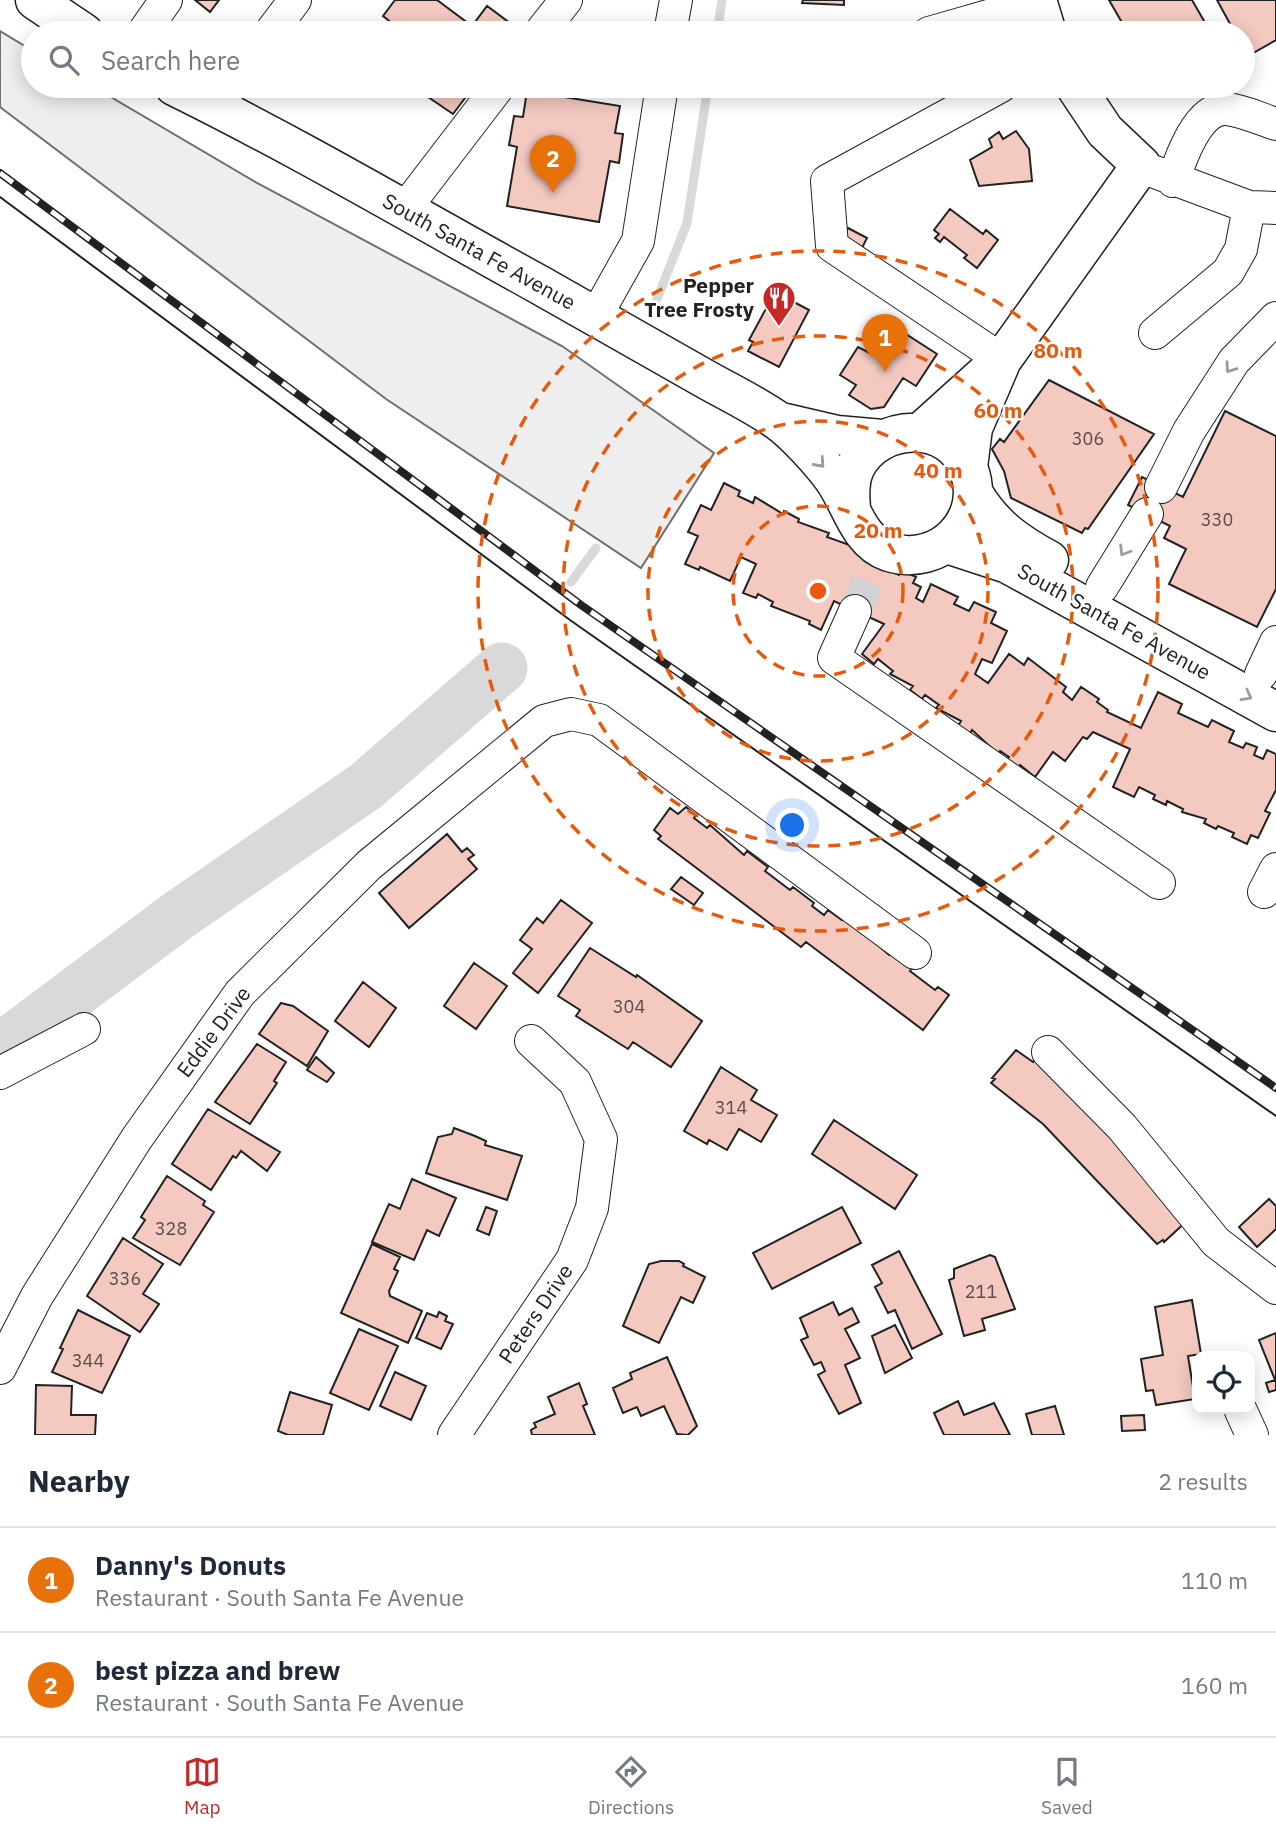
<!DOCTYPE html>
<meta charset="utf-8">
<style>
:root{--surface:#fff;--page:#f2f2f3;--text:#1f2937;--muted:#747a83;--line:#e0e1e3;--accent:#c62828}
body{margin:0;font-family:"IBM Plex Sans",sans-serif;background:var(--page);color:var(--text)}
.controls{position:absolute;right:21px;bottom:21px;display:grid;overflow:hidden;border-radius:14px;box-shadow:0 4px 18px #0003}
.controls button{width:63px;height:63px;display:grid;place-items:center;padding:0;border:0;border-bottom:2px solid var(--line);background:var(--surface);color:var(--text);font:35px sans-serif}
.you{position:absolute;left:793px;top:826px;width:24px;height:24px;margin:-18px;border:5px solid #fff;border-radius:50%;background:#1a73e8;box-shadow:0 0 0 10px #1a73e833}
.badge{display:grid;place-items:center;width:46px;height:46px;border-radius:50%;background:var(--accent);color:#fff;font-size:23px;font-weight:700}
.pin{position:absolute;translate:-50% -58px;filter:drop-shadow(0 2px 4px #0008)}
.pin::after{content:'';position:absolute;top:37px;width:24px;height:21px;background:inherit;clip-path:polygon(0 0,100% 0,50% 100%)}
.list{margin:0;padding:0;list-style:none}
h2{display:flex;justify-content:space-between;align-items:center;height:91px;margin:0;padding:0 28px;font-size:30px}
h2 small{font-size:23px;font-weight:400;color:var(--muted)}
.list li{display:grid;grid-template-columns:46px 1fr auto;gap:21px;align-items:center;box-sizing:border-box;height:105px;padding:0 28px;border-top:2px solid var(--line)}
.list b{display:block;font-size:26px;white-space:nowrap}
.list p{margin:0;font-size:23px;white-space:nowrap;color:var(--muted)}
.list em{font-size:23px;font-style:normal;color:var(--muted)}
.icon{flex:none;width:38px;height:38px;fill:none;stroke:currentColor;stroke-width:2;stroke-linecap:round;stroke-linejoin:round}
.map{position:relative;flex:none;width:1276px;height:1435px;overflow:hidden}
.search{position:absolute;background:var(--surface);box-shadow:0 4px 18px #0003;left:21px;right:21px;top:21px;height:77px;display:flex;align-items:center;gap:18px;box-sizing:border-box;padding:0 24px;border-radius:38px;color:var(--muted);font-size:26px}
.sheet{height:301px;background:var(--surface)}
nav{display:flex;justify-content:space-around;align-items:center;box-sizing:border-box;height:98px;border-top:2px solid var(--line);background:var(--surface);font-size:19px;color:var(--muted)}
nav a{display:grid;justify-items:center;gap:4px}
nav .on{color:var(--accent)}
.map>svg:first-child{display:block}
.green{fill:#eee;stroke:#6f6f6f;stroke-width:2}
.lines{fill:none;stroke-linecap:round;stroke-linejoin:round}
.stream{stroke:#d9d9d9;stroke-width:9}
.river{stroke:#d9d9d9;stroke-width:51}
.building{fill:#f3c9c0;stroke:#222;stroke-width:2}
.minor-tunnel{stroke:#d3d3d3;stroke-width:32;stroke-dasharray:32 16;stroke-linecap:butt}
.minor-casing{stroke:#222;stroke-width:34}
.major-casing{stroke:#222;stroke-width:41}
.minor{stroke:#fff;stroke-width:32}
.major{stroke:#fff;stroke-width:38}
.tram{stroke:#222;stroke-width:2}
.rail-casing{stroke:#222;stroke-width:8}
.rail{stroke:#fff;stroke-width:5;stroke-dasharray:16;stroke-linecap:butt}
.oneway{stroke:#9c9c9c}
.ring{fill:none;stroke:#e8590c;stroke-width:3.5;stroke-dasharray:12 9}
.labels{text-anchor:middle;stroke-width:5;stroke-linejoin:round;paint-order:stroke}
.number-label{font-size:18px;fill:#564c4a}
.street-label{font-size:21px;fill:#222;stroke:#fff}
.poi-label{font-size:21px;font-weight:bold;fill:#222;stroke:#fff;text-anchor:end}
.centre{fill:#e8590c;stroke:#fff;stroke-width:3.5}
.ring-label{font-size:21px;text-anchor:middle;font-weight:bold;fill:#e8590c;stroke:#fff;stroke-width:5;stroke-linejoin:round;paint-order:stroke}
</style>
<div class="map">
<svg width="1276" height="1435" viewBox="0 0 1276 1435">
<rect width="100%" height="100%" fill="#fff"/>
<path class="green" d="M 0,31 L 33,51 L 33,86 L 92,86 L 257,183 L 562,346 L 714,453 L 641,568 L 386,399 L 0,107 Z"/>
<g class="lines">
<path class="stream" d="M 717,33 L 722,0
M 657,299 L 687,223 L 708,86
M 571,582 L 596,548"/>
<path class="river" d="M 0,1049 L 176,917 L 366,786 L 502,668"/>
</g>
<path class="building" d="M 195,0 L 219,0 L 210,12 Z
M 395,0 L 437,0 L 472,26 L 487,6 L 518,29 L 514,33 L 382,33 L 393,24 L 383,16 Z
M 803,0 L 844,0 L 844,5 L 802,3 Z
M 1109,0 L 1192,0 L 1211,33 L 1128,33 Z
M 1217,0 L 1276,0 L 1276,40 L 1248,56 L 1243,47 L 1243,33 L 1235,33 Z
M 412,86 L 474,86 L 453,114 Z
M 527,91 L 620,106 L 615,133 L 623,134 L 619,163 L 610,161 L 599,222 L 507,206 L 517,147 L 509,145 L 514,116 L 523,117 Z
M 1016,131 L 1029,149 L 1032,181 L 979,186 L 970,160 L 992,147 L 989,139 L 999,132 L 1003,139 Z
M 950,209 L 983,234 L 986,230 L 998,240 L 977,268 L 964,258 L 967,255 L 944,237 L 940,242 L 935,238 L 939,234 L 934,230 Z
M 848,228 L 867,238 L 861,250 L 841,241 Z
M 775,292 L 809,310 L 779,367 L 748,351 L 753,342 L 749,340 Z
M 895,327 L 937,354 L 916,386 L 903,378 L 884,407 L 871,409 L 849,395 L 856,385 L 840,375 L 858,347 L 876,356 Z
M 1049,380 L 1154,434 L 1088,529 L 1085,528 L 1082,533 L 1011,498 L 1004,471 L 992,449 L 1000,439 L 1004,442 Z
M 1225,411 L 1276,436 L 1276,589 L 1257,627 L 1169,584 L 1186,549 L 1164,538 L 1170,526 L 1128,505 L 1142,477 L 1183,497 Z
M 724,483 L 740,491 L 738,496 L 753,503 L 755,497 L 783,514 L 784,511 L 799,519 L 798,522 L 829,533 L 827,537 L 858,548 L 856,553 L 885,568 L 899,575 L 902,570 L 916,577 L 913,583 L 921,587 L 916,598 L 923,602 L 931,584 L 958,597 L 954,604 L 969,611 L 974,602 L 996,612 L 991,623 L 1007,631 L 992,663 L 982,659 L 975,674 L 988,683 L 1009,654 L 1024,665 L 1028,658 L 1066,687 L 1063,692 L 1072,700 L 1081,687 L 1099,699 L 1097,702 L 1108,710 L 1107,712 L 1141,728 L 1158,692 L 1182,704 L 1178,713 L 1208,727 L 1212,720 L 1234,731 L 1229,742 L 1243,748 L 1246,743 L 1257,747 L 1254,755 L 1263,759 L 1267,750 L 1276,754 L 1276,790 L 1265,811 L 1270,813 L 1258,838 L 1251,835 L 1247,844 L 1232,837 L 1234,833 L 1218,826 L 1216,829 L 1204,823 L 1206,819 L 1182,812 L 1183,809 L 1167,801 L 1166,805 L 1153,799 L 1155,795 L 1139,787 L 1134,797 L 1113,787 L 1130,749 L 1093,732 L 1087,739 L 1083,737 L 1065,761 L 1053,752 L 1035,777 L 1020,765 L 1017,770 L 1006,761 L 1009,757 L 1000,751 L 998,754 L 972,730 L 970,734 L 958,726 L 961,721 L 936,708 L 939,705 L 925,695 L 922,699 L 910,690 L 913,686 L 890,674 L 893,671 L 878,659 L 874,664 L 862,654 L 884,624 L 834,601 L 821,630 L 809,624 L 810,621 L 771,606 L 773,602 L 758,594 L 756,598 L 743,593 L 756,564 L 741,557 L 730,581 L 700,567 L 699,570 L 685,564 L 698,536 L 688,532 L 701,505 L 711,510 Z
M 686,807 L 696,815 L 694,818 L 707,828 L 710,825 L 744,855 L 747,851 L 768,867 L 765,871 L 790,890 L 793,887 L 814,903 L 812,906 L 824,915 L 828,910 L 842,920 L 845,916 L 889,955 L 892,952 L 913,967 L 910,971 L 935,990 L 938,987 L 949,995 L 923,1030 L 806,942 L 801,947 L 658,839 L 661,836 L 654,830 L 670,808 L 678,814 Z
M 447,834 L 462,852 L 467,848 L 474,855 L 468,859 L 477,869 L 409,928 L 379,893 Z
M 681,877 L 703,893 L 694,905 L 671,889 Z
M 561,900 L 592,923 L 538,993 L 513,973 L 532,949 L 520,940 L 537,918 L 543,923 Z
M 590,948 L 636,977 L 637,975 L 702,1021 L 671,1067 L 633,1042 L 628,1049 L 576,1016 L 580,1010 L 558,996 Z
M 474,963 L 507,986 L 476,1029 L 444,1006 Z
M 363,982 L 396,1008 L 369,1047 L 335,1021 Z
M 281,1003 L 293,1006 L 328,1031 L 307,1066 L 259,1034 Z
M 257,1044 L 286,1062 L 274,1081 L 277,1083 L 250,1124 L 215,1102 Z
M 1016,1050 L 1033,1062 L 1036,1059 L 1190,1218 L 1164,1242 L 1163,1240 L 1157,1244 L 1043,1124 L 991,1083 L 995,1079 L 992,1078 Z
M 316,1057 L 334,1073 L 327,1082 L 307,1070 Z
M 721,1067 L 757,1090 L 751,1100 L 777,1115 L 761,1142 L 739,1129 L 727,1150 L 709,1140 L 707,1144 L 684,1131 Z
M 208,1109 L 280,1152 L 267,1171 L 241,1151 L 236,1158 L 233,1156 L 211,1190 L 172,1164 Z
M 834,1120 L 917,1175 L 895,1209 L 812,1154 Z
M 454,1128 L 475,1136 L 486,1141 L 485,1145 L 522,1156 L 507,1200 L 426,1173 L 438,1137 L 452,1134 Z
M 167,1176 L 205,1201 L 203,1205 L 214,1212 L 180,1265 L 133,1238 L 145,1220 L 141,1217 Z
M 412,1179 L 456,1198 L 439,1236 L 427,1230 L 414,1260 L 372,1242 L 389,1204 L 400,1209 Z
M 1269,1199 L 1276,1206 L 1276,1229 L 1257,1247 L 1239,1227 Z
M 486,1207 L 497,1211 L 489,1235 L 477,1230 Z
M 842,1207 L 861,1243 L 772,1289 L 753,1253 Z
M 123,1238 L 163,1264 L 143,1294 L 159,1304 L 140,1332 L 87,1296 Z
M 372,1244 L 400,1257 L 394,1269 L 398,1271 L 389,1291 L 390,1296 L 422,1311 L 408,1343 L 341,1313 Z
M 899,1251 L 942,1334 L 912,1349 L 895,1310 L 888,1313 L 875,1287 L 882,1283 L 872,1265 Z
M 990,1255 L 995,1257 L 1015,1309 L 982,1319 L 985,1330 L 964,1336 L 949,1280 L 954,1278 L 954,1269 Z
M 661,1261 L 679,1261 L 684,1264 L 683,1266 L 705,1277 L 693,1303 L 681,1297 L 659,1343 L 623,1326 L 649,1264 Z
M 1192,1300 L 1201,1354 L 1188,1356 L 1195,1399 L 1156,1405 L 1153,1390 L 1146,1391 L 1141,1359 L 1163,1355 L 1155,1307 Z
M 833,1302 L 839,1315 L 852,1308 L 859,1322 L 845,1329 L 860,1358 L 845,1365 L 861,1403 L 839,1414 L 818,1375 L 825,1371 L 821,1362 L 814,1365 L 801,1340 L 808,1337 L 800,1318 Z
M 78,1310 L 130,1336 L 102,1393 L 52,1372 L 63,1349 L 60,1348 Z
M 439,1312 L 447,1316 L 445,1321 L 453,1324 L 441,1349 L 416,1338 L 427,1313 L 437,1317 Z
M 895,1325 L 912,1358 L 885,1373 L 872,1336 Z
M 359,1329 L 398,1346 L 369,1410 L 330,1393 Z
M 1276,1333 L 1276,1390 L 1269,1392 L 1266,1383 L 1275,1380 L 1259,1340 Z
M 667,1357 L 697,1426 L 688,1435 L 677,1434 L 664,1406 L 641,1416 L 637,1407 L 623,1413 L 613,1388 L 632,1379 L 630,1373 Z
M 395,1372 L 426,1386 L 411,1420 L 380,1406 Z
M 579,1383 L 587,1404 L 583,1406 L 595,1435 L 532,1435 L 531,1430 L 536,1427 L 534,1423 L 555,1414 L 548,1397 Z
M 36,1385 L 72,1386 L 71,1415 L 96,1415 L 95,1435 L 35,1435 Z
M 290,1392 L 332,1405 L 323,1435 L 288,1435 L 278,1431 Z
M 958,1401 L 964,1415 L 994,1403 L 1010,1435 L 944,1435 L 934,1413 Z
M 1055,1406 L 1064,1435 L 1032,1435 L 1026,1414 Z
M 1144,1415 L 1145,1430 L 1122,1431 L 1121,1416 Z"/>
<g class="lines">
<path class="minor-tunnel" d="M 855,611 L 878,557"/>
<defs>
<path id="minor" d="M 143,33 L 166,0
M 270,33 L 295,0
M 540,33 L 566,0
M 670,33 L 676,0
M 929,33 L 1037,2
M 1001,86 L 827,181 L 832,246 L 1002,360
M 216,106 L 231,86
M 1155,172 L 1249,207 L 1276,208
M 1173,181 C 1180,160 1198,106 1227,109 C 1244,111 1260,119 1276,124
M 404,210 L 499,86
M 596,316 L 638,241 L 662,86
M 1155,333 L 1228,272 L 1241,249 L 1249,207
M 1161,487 L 1189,431 L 1234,361 L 1276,318
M 1102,587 L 1147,514
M 855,611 L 834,658 L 1159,883
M 1261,674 L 1276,642
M 1264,892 L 1276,869
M 1048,1052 L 1122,1127 L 1216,1242 L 1276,1288
M 0,1073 L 84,1029
M 0,1368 L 37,1296 L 137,1138 L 240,993 L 369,865 L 544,721 L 571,714 L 599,720 L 915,953
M 1241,1411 L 1252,1435
M 454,1435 L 572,1260 L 592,1208 L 601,1139 L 575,1082 L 531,1041"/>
<path id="major" d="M 35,0 L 84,33
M 1037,0 L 1047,33
M 174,86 C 298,147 418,218 538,284 C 592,315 646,345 700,376 C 726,391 754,404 778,421 C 795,433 820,461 832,477 C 851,502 857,541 889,552 C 940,568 987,520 969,470 C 951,419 877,422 855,468 C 849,481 850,495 851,509
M 781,422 L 837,435 L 882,439
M 921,432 L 992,368
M 968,467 L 973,428 L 1002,360 L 1141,165 L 1105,131 L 1075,86
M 974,494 C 993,526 1017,543 1049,560
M 947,544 L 1008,564 L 1276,712"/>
</defs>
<use href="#minor" class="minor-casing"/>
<use href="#major" class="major-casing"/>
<use href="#minor" class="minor"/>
<use href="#major" class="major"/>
<path class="tram" d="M 0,197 L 570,620 L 1276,1116"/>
<defs>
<path id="rail" d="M 0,173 L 581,605 L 1276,1088"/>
</defs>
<use href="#rail" class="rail-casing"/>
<use href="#rail" class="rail"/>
</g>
<defs><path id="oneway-chevron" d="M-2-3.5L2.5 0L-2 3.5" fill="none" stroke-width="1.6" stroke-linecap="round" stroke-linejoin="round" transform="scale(1.75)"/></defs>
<g class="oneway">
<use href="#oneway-chevron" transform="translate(1230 368) rotate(125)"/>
<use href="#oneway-chevron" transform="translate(820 463) rotate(48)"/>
<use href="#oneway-chevron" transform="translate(1124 551) rotate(122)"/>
<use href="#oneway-chevron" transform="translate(1247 696) rotate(29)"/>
</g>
<g class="ring">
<circle cx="818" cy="591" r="85"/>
<circle cx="818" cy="591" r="170"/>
<circle cx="818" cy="591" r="255"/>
<circle cx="818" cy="591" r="340"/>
</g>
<defs>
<symbol id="restaurant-pin" viewBox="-11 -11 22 30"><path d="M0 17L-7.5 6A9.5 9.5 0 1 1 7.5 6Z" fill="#c62828" stroke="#fff"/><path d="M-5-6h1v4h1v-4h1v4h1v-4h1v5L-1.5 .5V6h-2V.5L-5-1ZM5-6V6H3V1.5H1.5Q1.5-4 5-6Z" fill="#fff"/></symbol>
</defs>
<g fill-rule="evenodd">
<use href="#restaurant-pin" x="760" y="279" width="38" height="52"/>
</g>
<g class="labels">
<g class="number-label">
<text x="1088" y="445">306</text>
<text x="1217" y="526">330</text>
<text x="629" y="1013">304</text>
<text x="731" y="1114">314</text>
<text x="171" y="1235">328</text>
<text x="125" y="1285">336</text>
<text x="981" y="1298">211</text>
<text x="88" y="1367">344</text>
</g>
<g class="street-label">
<text transform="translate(479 252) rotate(29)" y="7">South Santa Fe Avenue</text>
<text transform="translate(1114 622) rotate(29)" y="7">South Santa Fe Avenue</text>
<text transform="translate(214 1032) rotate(-53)" y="7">Eddie Drive</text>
<text transform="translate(536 1314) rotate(-56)" y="7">Peters Drive</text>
</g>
<g class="poi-label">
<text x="754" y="293">Pepper<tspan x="754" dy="24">Tree Frosty</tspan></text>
</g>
</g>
<circle cx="818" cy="591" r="10" class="centre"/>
<g class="ring-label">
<text x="1058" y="358">80 m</text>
<text x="998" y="418">60 m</text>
<text x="938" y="478">40 m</text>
<text x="878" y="538">20 m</text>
</g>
</svg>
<div class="controls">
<button><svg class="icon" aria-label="locate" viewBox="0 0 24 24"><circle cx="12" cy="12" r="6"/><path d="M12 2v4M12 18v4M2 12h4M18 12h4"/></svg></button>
</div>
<div class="you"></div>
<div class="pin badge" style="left:885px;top:372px;background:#e8710a">1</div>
<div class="pin badge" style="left:553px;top:193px;background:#e8710a">2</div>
<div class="search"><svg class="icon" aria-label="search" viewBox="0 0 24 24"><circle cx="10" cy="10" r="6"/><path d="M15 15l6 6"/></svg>Search here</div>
</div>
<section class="sheet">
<h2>Nearby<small>2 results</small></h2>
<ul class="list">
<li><span class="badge" style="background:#e8710a">1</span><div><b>Danny's Donuts</b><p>Restaurant · South Santa Fe Avenue</p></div><em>110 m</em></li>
<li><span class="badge" style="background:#e8710a">2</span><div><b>best pizza and brew</b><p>Restaurant · South Santa Fe Avenue</p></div><em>160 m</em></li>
</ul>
</section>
<nav>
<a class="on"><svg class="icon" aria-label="map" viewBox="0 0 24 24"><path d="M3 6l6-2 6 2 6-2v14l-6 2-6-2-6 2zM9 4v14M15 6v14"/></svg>Map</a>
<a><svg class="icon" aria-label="directions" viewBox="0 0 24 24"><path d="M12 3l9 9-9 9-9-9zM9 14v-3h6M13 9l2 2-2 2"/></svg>Directions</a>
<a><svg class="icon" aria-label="saved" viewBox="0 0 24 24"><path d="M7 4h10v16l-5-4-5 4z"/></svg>Saved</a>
</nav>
